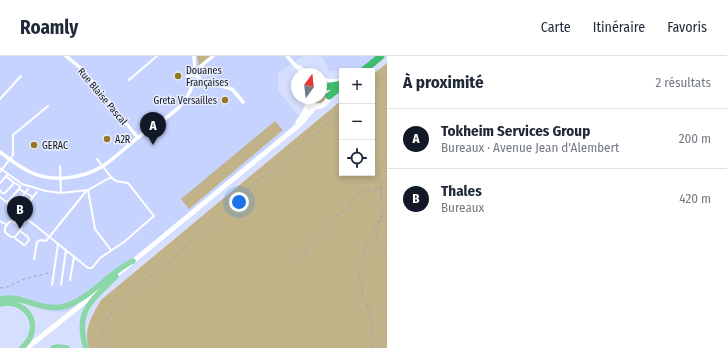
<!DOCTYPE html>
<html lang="fr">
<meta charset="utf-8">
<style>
:root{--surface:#fff;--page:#f2f2f3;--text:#1f2937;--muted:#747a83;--line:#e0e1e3;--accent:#111827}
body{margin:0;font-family:"Fira Sans Condensed",sans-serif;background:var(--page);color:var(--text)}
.controls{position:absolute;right:12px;top:12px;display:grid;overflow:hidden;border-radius:0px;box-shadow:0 2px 6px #0003}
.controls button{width:36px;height:36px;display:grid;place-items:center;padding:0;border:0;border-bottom:1px solid var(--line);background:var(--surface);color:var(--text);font:20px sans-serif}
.compass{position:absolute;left:291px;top:12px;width:36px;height:36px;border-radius:50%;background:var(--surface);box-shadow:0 2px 6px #0003;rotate:15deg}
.you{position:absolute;left:239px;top:146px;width:14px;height:14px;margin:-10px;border:3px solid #fff;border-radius:50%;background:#1a73e8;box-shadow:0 0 0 6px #1a73e833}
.badge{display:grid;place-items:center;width:26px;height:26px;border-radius:50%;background:var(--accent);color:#fff;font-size:13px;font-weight:700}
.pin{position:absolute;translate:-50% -33px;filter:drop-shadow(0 1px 2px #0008)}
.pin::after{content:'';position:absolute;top:21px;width:14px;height:12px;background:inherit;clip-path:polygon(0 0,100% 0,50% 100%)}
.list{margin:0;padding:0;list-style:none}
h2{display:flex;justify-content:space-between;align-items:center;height:52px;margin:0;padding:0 16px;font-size:17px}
h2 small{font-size:13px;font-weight:400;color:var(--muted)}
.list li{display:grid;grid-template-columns:26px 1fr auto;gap:12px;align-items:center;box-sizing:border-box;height:60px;padding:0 16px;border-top:1px solid var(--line)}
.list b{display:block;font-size:15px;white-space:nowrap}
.list p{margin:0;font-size:13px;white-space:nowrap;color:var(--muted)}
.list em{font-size:13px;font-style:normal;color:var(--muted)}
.icon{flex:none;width:22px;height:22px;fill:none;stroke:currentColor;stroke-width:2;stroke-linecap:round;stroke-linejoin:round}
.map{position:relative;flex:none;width:387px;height:292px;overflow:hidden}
header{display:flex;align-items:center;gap:24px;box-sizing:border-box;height:56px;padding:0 20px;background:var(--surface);border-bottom:1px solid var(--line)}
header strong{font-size:19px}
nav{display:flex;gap:22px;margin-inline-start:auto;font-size:14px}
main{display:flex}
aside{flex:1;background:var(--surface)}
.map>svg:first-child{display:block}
.built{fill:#c6d3ff}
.green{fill:#c1b387}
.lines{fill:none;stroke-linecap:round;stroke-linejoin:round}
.path{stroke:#9ba2bb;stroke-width:1;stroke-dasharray:3 3;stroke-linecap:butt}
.lane{stroke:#fff;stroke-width:2}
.street{stroke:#fff;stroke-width:3.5}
.secondary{stroke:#fff;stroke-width:5}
.primary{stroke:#8cd7a8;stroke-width:5.5}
.highway{stroke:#40bd6e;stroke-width:7}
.poi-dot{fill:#937a21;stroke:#e8edfc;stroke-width:1.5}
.labels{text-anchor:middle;stroke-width:3;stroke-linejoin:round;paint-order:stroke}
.poi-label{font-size:10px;fill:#111421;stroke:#e8edfc;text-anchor:start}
.street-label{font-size:10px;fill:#111421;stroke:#e8edfc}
</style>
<header>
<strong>Roamly</strong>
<nav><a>Carte</a><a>Itinéraire</a><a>Favoris</a></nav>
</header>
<main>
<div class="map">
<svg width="387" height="292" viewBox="0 0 387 292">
<rect width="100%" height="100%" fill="#d6dffd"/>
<path class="built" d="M 0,0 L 303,0 L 278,17 L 278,34 L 299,61 L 276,91 L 80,254 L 54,256 L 28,248 L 3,244 L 0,245 Z
M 318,0 L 385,0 L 367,15 L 329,15 L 323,2 Z"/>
<path class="green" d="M 197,0 L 211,0 L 199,10 Z
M 387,7 L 387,292 L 89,292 C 83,273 92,260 101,244 L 342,44 L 342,117 L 372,117 L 372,19 Z
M 321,31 C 335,40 318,56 310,42 L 321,42 Z
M 275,65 L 283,74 L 189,153 L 181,143 Z"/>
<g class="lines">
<path class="path" d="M 372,31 L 387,20
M 380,164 C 373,182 375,186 387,201
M 300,206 L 304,199 L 309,187 L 331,168 L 337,159 L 348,153 L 352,144 L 357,139 L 362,136 L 387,131
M 0,232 L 7,231 L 24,223 L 52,216
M 102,292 L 102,270 L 113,255 L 133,234 L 178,198 L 255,126 L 275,113 L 342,55
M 372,292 L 370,285 L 373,273 L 367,247 L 363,239 L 361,226 L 358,216 L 362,206 L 366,191 L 374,172 L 381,162 L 382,158 L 381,126 L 378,112 L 379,107 L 383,104 L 387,103"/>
<path class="lane" d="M 129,24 L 157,0
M 0,43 L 21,20
M 97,103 L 111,121
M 60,110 L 61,137
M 0,112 L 22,128 L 46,135 L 61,137 L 88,134 L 111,121 L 116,125 L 128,127 L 154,160 L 124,186 L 100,202 L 92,212 L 88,212 L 0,141
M 0,116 L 13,99 L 13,79 L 48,50
M 13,126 L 20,130 L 20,131 L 19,133 L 33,141 L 22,154 L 17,151 L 16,148 L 28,133
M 0,127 L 7,119
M 0,134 L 2,137 L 5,137 L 14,127 L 6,120
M 88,134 L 95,173 L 111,194
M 33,141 L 37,136
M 7,146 L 19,133
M 0,165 L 7,169
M 11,165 L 12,165 L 21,171 L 22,172 L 15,181 C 11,182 8,179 5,176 C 4,172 7,167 11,165 Z
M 16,183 L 24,189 L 25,189 L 29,184 L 28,181 L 20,175
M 34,203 L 37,186 L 40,184 L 46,185 L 87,134
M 70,224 L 74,201
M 52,229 L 58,188
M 61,229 L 66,194"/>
<path class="street" d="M 66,0 L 83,14 L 138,82
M 194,0 L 195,15
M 287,0 L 303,18
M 299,11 L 308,18
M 195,15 L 213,0
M 321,23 L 333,25 L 342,24
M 200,24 L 197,27 L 189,24 L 187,21 L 190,18 L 199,21 L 200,24 L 232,33 L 243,46
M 0,96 C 9,103 18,110 28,115 C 51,127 82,123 103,110 C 118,100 130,87 144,77 C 158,67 183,53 189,37 C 191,34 192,29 193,26"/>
<path class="secondary" d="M 307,42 C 317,64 342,38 321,28
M 298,66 C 303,60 308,53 308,44
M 113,222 L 300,68 L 313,53 L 317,50
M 27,292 L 101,233"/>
<path class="primary" d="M 0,243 C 21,238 40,255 61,251 C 86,247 109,216 133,205
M 0,248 C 19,243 38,259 31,279 C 30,284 26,288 22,292
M 53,292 L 58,291 L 67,292
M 86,292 C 74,254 92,245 116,220"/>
<path class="highway" d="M 363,15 L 381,0
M 326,31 L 342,28
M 329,40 L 335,35 L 342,31"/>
</g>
<g class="poi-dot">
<circle cx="178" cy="20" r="4"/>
<circle cx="225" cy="44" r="4"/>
<circle cx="107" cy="83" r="4"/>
<circle cx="34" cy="89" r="4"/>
</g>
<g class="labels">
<g class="poi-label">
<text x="186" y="18">Douanes<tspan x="186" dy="12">Françaises</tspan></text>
<text x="217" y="48" text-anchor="end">Greta Versailles</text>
<text x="115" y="87">A2R</text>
<text x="42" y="93">GERAC</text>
</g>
<g class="street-label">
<text transform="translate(103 40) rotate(50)" y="4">Rue Blaise Pascal</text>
</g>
</g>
</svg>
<div class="controls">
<button>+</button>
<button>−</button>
<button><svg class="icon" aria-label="locate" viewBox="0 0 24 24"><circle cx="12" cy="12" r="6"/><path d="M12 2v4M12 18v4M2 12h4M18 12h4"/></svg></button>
</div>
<svg class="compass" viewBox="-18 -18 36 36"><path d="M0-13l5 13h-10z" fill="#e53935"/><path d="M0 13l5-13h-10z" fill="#747a83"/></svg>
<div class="you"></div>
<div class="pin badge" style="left:153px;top:89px">A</div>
<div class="pin badge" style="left:20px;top:173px">B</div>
</div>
<aside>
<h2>À proximité<small>2 résultats</small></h2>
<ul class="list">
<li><span class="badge">A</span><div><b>Tokheim Services Group</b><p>Bureaux · Avenue Jean d'Alembert</p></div><em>200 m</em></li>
<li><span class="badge">B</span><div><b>Thales</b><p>Bureaux</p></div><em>420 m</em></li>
</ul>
</aside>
</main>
